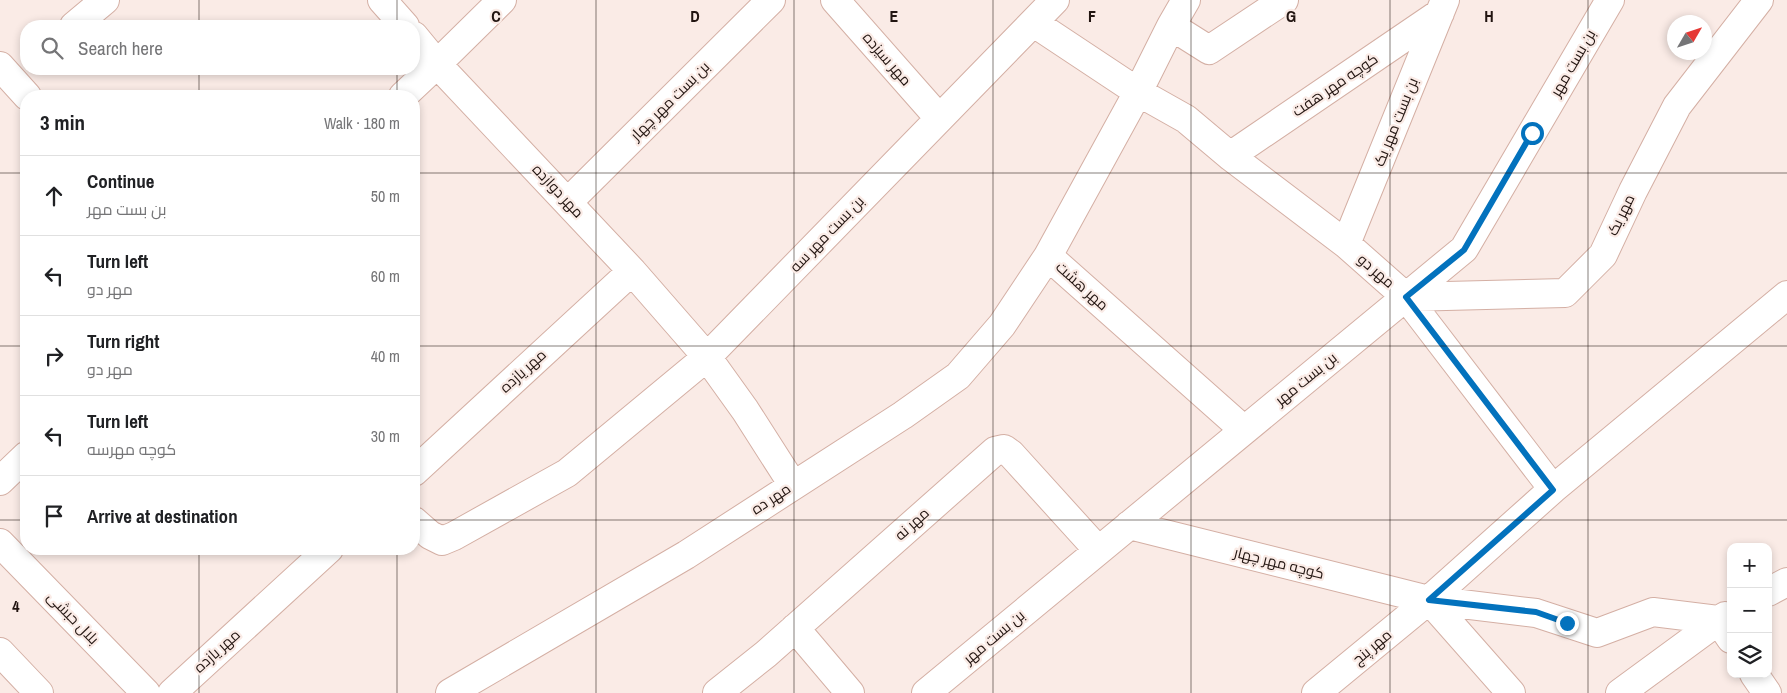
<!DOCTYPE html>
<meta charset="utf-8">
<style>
:root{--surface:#fff;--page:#f6f6f6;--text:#202124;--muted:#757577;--line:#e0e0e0}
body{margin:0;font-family:"Archivo Narrow",Cairo,sans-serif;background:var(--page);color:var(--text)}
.controls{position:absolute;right:15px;bottom:15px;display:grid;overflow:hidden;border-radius:10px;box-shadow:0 2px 8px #0003}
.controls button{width:45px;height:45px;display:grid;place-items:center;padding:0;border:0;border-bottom:1px solid var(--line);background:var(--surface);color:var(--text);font:25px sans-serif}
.compass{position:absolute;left:1667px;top:15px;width:45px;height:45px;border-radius:50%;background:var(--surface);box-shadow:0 2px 8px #0003;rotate:51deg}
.stop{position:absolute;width:15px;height:15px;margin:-11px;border:4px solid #0372bd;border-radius:50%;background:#fff}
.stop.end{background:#0372bd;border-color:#fff;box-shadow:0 1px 5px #0008}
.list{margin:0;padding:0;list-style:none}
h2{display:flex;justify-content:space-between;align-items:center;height:65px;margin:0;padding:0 20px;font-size:21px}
h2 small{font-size:16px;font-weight:400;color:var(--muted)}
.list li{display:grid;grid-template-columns:32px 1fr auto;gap:15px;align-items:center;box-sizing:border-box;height:80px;padding:0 20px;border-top:1px solid var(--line)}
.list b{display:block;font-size:19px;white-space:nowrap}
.list p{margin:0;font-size:16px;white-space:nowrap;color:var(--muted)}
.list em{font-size:16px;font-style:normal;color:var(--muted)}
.icon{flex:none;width:28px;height:28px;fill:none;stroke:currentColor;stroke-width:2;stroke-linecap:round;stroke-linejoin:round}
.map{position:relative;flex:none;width:1787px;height:693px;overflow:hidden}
.search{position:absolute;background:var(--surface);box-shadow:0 2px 8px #0003;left:20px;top:20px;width:400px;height:55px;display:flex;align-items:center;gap:12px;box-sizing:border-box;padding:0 18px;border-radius:20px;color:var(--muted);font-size:19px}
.panel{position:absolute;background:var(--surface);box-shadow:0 2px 8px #0003;left:20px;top:90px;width:400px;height:465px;border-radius:20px}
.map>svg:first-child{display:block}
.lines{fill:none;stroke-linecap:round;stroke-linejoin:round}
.minor-casing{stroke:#d4afa4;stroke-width:30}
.major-casing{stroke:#d4afa4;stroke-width:30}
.minor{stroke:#fff;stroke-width:28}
.major{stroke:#fff;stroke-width:28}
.route{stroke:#0372bd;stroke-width:6}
.grid{fill:none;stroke:#221511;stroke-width:1;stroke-opacity:0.55}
.labels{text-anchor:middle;stroke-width:4.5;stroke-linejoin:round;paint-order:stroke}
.street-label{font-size:15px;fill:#221511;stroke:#faebe6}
.grid-label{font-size:16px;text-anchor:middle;font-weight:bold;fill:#221511;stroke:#faebe6;stroke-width:4.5;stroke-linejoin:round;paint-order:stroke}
</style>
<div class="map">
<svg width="1787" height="693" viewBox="0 0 1787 693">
<rect width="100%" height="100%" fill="#faebe6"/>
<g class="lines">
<defs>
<path id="minor" d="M 382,0 L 405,26
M 835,0 L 939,118
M 1186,0 L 1171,26 L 1209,50 L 1284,0
M 1034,23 L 1138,92 L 1186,119 L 1230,156 L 1346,244 L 1406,297 L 1553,489 L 1429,600 L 1316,693
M 74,26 L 105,0
M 1171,26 L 1138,92 L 1048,256 L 1244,430
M 414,36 L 437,64 L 502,0
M 0,66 L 27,96
M 403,96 L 437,64 L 632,271 L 707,357 L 567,473 L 454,536 L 442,541 L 430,535 L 414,521
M 1230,156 L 1440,13
M 568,202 L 771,0
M 1346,244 L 1445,0
M 1406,297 L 1565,293 L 1603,255 L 1633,191 L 1677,106 L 1759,0
M 414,472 L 632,271
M 0,481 L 26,456
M 793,485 L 745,410 L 707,357 L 1055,0
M 1553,489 L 1787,295
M 1129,525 L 1429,600 L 1536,613 L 1597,633 L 1653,612 L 1718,620 L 1731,639
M 1768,592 L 1787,582
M 1429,600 L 1511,693
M 795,628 L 850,693
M 1754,674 L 1767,693
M 172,693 L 329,549
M 450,693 L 686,555 L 903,415 L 958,376 L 1002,325 L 1048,256
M 717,693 L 766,654 L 995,451 L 1004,449 L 1011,454 L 1098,550
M 926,693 L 1464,249 L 1610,0
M 1620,693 L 1725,616"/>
<path id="major" d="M 0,543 L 146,693
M 0,652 L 39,693"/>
</defs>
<use href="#minor" class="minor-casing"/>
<use href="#major" class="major-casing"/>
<use href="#minor" class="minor"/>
<use href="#major" class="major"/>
</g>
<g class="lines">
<path class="route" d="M 1532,133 L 1464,250 L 1406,297 L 1553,490 L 1429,600 L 1536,612 L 1567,623"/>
</g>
<path class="grid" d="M 199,0 L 199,26M 397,0 L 397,26M 596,0 L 596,693M 794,0 L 794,693M 993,0 L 993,693M 1191,0 L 1191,693M 1390,0 L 1390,693M 1588,0 L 1588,693M 199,69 L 199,96M 397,69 L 397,96M 0,173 L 26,173M 414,173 L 1787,173M 0,346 L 26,346M 414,346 L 1787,346M 0,520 L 26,520M 414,520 L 1787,520M 199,549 L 199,693M 397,549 L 397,693"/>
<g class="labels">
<g class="street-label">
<text transform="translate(887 59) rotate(49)" y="5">مهر سیزده</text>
<text transform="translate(1573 63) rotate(-60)" y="5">بن بست مهر</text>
<text transform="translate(1335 85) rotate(-34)" y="5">کوچه مهر هفت</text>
<text transform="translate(670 101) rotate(-45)" y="5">بن بست مهر چهار</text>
<text transform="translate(1396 122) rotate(-68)" y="5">بن بست مهر یک</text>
<text transform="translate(558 191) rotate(47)" y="5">مهر دوازده</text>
<text transform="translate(1621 215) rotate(-64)" y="5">مهر یک</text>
<text transform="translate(827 234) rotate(-46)" y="5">بن بست مهر سه</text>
<text transform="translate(1376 271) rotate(41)" y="5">مهر دو</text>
<text transform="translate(1082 286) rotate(42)" y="5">مهر هشت</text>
<text transform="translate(523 371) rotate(-42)" y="5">مهر یازده</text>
<text transform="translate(1306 379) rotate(-39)" y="5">بن بست مهر</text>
<text transform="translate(771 499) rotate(-33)" y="5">مهر ده</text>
<text transform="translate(912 524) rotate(-42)" y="5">مهر نه</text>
<text transform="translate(1279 563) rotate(14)" y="5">کوچه مهر چهار</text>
<text transform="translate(73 618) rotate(46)" y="5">بلال حبشی</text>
<text transform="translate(994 637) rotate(-40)" y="5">بن بست مهر</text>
<text transform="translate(1372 647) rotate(-40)" y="5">مهر پنج</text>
<text transform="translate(217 651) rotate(-42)" y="5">مهر یازده</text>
</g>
</g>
<g class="grid-label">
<text x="496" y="22">C</text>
<text x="695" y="22">D</text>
<text x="894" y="22">E</text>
<text x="1092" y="22">F</text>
<text x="1291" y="22">G</text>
<text x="1489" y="22">H</text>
<text x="16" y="612">4</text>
</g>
</svg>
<div class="controls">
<button>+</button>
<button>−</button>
<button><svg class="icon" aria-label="layers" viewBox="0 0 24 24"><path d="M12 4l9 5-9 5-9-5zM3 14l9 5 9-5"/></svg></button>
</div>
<svg class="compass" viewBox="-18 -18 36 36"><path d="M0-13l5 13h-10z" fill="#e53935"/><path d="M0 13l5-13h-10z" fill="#757577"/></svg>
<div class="stop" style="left:1532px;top:133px"></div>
<div class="stop end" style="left:1567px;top:623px"></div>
<div class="search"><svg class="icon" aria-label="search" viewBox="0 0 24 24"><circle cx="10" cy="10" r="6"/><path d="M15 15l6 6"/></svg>Search here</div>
<section class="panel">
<h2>3 min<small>Walk · 180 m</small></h2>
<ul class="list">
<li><svg class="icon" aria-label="ahead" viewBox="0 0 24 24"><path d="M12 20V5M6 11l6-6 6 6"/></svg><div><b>Continue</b><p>بن بست مهر</p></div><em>50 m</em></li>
<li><svg class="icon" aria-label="left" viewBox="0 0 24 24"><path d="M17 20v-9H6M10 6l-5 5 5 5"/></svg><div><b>Turn left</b><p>مهر دو</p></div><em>60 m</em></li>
<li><svg class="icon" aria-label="right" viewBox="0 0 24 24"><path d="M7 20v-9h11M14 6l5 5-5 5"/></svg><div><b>Turn right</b><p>مهر دو</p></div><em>40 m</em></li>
<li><svg class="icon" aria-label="left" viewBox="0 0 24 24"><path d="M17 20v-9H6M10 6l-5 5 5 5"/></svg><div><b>Turn left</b><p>کوچه مهرسه</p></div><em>30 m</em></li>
<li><svg class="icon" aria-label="arrive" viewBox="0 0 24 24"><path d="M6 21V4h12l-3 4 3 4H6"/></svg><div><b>Arrive at destination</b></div></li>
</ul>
</section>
</div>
